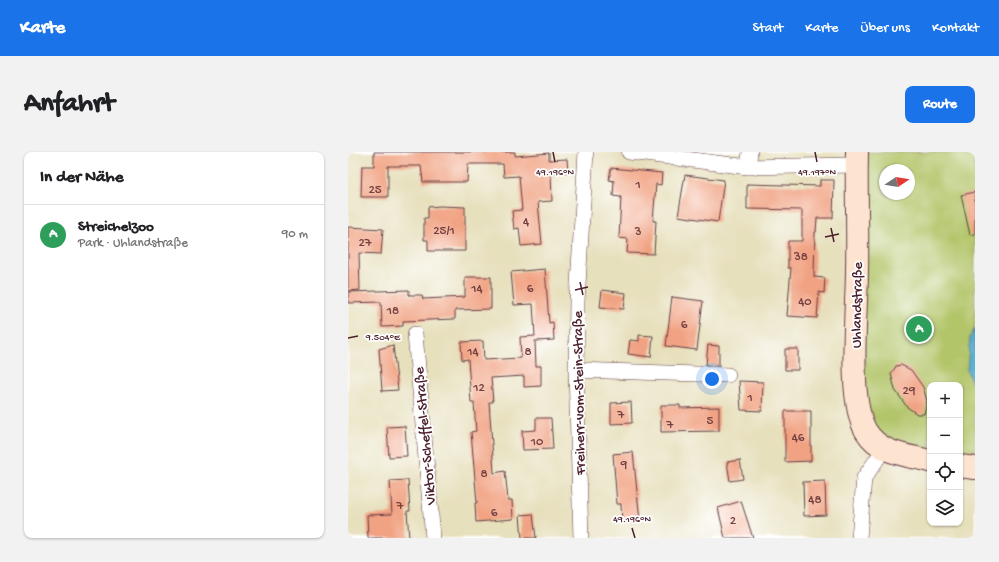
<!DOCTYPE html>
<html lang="de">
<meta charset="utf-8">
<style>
:root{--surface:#fff;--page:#f2f2f2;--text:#202124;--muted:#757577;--line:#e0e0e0;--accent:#1a73e8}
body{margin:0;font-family:"Gochi Hand",sans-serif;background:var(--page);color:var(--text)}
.controls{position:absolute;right:12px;bottom:12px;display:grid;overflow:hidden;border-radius:8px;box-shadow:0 1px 3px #0004}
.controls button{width:36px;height:36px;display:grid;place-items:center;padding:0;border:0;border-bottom:1px solid var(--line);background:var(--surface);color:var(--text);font:20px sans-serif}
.compass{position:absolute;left:531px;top:12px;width:36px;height:36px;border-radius:50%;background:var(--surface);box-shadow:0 1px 3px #0004;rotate:78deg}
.you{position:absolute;left:364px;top:227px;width:14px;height:14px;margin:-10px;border:3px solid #fff;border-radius:50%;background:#1a73e8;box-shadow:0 0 0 6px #1a73e833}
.badge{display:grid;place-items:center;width:26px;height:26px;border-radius:50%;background:var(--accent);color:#fff;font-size:13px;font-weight:700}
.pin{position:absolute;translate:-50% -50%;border:2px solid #fff;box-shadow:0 1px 4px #0006}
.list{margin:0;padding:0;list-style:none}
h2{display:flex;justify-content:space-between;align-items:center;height:52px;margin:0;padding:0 16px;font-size:17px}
h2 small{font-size:13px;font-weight:400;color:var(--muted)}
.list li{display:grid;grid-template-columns:26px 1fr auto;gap:12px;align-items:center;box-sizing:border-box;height:60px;padding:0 16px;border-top:1px solid var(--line)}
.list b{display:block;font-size:15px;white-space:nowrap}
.list p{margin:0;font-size:13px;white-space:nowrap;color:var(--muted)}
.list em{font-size:13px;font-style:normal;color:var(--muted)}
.icon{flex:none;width:22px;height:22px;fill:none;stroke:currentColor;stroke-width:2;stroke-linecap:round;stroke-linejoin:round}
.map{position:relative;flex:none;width:627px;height:386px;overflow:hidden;border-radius:8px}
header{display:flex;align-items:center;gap:24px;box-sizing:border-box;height:56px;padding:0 20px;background:var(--accent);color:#fff}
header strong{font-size:19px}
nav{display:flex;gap:22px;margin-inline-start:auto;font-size:14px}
.intro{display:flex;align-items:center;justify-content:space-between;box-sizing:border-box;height:96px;padding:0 24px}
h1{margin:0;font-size:28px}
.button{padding:10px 18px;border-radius:8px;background:var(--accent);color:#fff;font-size:14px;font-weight:700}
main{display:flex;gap:24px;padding:0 24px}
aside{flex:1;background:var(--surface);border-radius:8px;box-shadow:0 1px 3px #0004}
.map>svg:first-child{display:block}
.green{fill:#b2c569;stroke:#7e724a;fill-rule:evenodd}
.water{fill:#55b0d3;stroke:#50687f}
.building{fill:#f1a282}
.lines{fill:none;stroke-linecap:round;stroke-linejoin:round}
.minor-casing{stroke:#623c41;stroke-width:16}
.secondary-casing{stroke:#623c41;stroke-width:24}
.minor{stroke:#fff;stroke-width:15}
.secondary{stroke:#fde4d1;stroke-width:22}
.ticks{fill:none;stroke:#4a1f2b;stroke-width:1.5}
.labels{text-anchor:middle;stroke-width:3.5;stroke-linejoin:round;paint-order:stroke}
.number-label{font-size:13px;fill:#744041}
.street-label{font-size:15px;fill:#4a1f2b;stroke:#fff}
.ticks-label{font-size:10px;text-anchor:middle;fill:#4a1f2b;stroke:#fff;stroke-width:3.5;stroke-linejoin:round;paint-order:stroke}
</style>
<header>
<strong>Karte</strong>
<nav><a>Start</a><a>Karte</a><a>Über uns</a><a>Kontakt</a></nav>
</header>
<div class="intro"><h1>Anfahrt</h1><a class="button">Route</a></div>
<main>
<aside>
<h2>In der Nähe<small></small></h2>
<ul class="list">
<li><span class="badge" style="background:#2e9e5b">A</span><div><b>Streichelzoo</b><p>Park · Uhlandstraße</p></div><em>90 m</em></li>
</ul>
</aside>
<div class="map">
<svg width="627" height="386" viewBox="0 0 627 386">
<rect width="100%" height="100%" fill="#fff"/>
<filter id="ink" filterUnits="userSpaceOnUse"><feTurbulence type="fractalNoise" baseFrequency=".025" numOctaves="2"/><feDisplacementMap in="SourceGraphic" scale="8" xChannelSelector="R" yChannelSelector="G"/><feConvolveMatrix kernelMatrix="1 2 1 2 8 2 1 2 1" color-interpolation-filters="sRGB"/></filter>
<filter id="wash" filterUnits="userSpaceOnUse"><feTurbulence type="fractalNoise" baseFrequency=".012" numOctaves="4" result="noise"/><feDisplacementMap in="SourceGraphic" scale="16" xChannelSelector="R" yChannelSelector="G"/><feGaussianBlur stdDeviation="0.9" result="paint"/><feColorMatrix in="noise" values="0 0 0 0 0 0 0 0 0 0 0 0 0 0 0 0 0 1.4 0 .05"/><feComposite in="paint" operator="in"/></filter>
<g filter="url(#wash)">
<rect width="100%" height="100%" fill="#e7e0bd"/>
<path class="green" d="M 509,0 L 627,0 L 627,316 L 612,314 L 612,233 L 582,233 L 582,309 L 518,278 ZM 537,18 L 561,18 L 561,42 L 537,42 Z"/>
<path class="water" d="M 627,176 L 627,239 L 619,218 L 622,185 Z"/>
<g id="blocks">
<path class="building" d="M 26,0 L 167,0 L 167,4 L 201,1 L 201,8 L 219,7 L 220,20 L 203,21 L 204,49 L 190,50 L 194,92 L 173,94 L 171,76 L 166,77 L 164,59 L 174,58 L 171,24 L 156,25 L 155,12 L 120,12 L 119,30 L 75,30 L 73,14 L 40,14 L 40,45 L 13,45 L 14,14 L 26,14 Z
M 263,16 L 314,21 L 313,33 L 308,32 L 305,69 L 308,69 L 306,102 L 279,101 L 280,87 L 271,86 L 273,45 L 265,44 L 266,29 L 261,28 Z
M 337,23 L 376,28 L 370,70 L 330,64 Z
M 472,28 L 486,28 L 485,66 L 469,66 L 468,80 L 467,80 L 466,125 L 477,126 L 476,141 L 471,140 L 469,166 L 439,164 L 443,116 L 440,116 L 440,89 L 454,89 L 454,58 L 399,57 L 399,32 L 472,34 Z
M 627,40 L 627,82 L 622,83 L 613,43 Z
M 92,54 L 117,55 L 117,99 L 80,99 L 80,88 L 76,88 L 76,66 L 80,66 L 80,55 Z
M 0,75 L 35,77 L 33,102 L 11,101 L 12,138 L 0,139 Z
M 197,117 L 201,171 L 205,170 L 206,188 L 187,189 L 188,214 L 193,214 L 193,234 L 176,235 L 176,224 L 143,226 L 145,250 L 141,250 L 146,321 L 157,319 L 160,348 L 164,348 L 165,367 L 128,370 L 127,351 L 129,351 L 123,280 L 128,279 L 126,251 L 123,251 L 120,207 L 114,208 L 113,190 L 135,189 L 136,208 L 173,206 L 172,185 L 187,184 L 185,152 L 166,153 L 163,120 Z
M 117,125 L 143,125 L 143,157 L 107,158 L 107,167 L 55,169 L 55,174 L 34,175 L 33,150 L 0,151 L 0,140 L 61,138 L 61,143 L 74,143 L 75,147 L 117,145 Z
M 254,138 L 278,141 L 276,157 L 252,155 Z
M 324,145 L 355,149 L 349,198 L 318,194 Z
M 291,183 L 305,184 L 303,205 L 280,202 L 282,188 L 291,189 Z
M 45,193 L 50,238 L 34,239 L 31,197 Z
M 360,193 L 371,194 L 371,214 L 358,213 Z
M 437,197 L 450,197 L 450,218 L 437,218 Z
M 553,213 L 563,218 L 575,235 L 579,249 L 576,262 L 569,262 L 559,255 L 547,238 L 543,222 L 548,214 Z
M 391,229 L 415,230 L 414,259 L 393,258 Z
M 283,250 L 284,271 L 263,272 L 263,251 Z
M 313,253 L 332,253 L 332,256 L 371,255 L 371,279 L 313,280 Z
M 437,259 L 463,259 L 463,309 L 437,310 Z
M 188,266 L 203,266 L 205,297 L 175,298 L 174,279 L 188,278 Z
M 57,274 L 59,304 L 41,305 L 39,275 Z
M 285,300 L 292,369 L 274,370 L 273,352 L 269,352 L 265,302 Z
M 392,308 L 395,327 L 382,329 L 379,310 Z
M 60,328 L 62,359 L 59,359 L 61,386 L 20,386 L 19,363 L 44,362 L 42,329 Z
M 477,329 L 478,363 L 456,364 L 455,330 Z
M 393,349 L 405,386 L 377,386 L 370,356 Z
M 185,362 L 188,386 L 174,386 L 172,363 Z"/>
</g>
</g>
<g filter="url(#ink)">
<use href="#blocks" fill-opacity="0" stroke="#623c41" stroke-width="1"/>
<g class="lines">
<defs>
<path id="minor" d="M 281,0 L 400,15 L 508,13
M 400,15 L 402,0
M 67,182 L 85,386
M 228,218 L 380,223
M 233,386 L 228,218 L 229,149 L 238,0
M 511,386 L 516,326 L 536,297"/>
<path id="secondary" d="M 509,0 C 508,40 510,79 509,119 C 509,157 499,248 518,279 C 532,302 558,303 582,309
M 612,314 L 627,316"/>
</defs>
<use href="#minor" class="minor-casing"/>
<use href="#secondary" class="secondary-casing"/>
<use href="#minor" class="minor"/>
<use href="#secondary" class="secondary"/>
</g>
</g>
<path class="ticks" d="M 205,0 L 207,10M 467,0 L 469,10M 483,76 L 486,90M 477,85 L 491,82M 232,130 L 235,143M 227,138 L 240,135M 0,186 L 10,184M 284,376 L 287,386"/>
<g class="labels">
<g class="number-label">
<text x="290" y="36">1</text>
<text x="27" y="41">25</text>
<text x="178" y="73">4</text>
<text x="96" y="82">25/1</text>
<text x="290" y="83">3</text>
<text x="17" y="94">27</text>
<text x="453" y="108">38</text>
<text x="129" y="140">14</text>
<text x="182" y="140">6</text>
<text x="457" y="153">40</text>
<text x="45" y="162">18</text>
<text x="336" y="176">6</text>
<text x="125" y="203">14</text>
<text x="180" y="203">8</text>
<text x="131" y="239">12</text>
<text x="561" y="242">29</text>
<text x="402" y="249">1</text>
<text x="273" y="266">7</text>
<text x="362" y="272">5</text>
<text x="322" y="276">7</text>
<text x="450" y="289">46</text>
<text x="189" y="293">10</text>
<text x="276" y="316">9</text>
<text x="136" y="325">8</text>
<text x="467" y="351">48</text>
<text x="52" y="357">7</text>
<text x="146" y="364">6</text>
<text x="385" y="372">2</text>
</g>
<g class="street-label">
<text transform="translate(508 153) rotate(-89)" y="5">Uhlandstraße</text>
<text transform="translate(230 241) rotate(-91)" y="5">Freiherr-vom-Stein-Straße</text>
<text transform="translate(76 284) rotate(-95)" y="5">Viktor-Scheffel-Straße</text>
</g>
</g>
<g class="ticks-label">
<text x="207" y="23">49.196°N</text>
<text x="469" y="23">49.197°N</text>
<text x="35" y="188">9.504°E</text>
<text x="284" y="370">49.196°N</text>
</g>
</svg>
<div class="controls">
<button>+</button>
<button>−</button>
<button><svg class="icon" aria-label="locate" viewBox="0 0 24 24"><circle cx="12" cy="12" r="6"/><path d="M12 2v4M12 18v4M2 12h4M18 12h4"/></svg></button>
<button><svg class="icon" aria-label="layers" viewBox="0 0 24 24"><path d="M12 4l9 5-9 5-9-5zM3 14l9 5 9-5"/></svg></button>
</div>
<svg class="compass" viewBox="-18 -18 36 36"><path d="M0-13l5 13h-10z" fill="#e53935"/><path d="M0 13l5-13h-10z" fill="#757577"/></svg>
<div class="you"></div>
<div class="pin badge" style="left:571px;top:177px;background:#2e9e5b">A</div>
</div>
</main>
